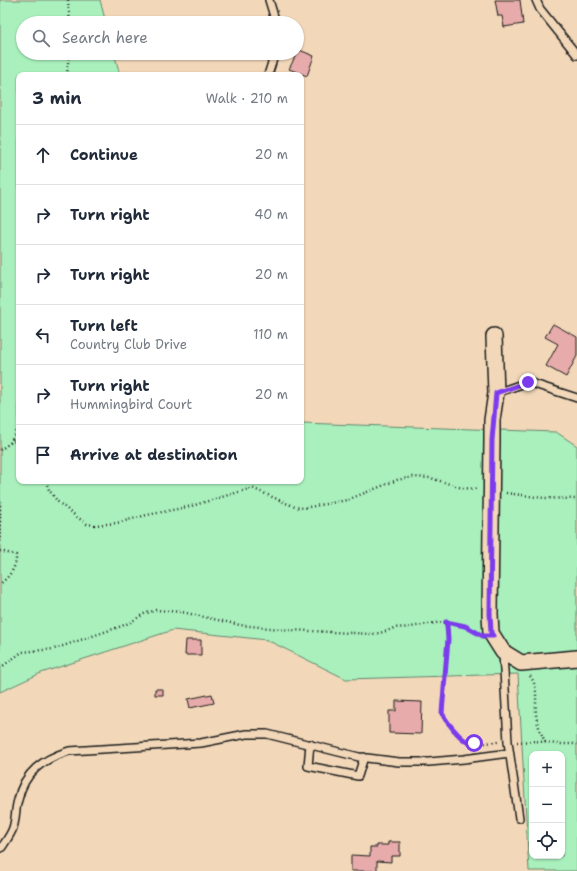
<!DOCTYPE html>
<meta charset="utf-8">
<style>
:root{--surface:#fff;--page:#f2f2f3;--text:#1f2937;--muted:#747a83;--line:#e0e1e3}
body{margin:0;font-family:"Shantell Sans",sans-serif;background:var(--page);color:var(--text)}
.controls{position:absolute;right:12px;bottom:12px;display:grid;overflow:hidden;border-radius:8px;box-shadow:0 1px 3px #0004}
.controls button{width:36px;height:36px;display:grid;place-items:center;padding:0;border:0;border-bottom:1px solid var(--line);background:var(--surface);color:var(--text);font:20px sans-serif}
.stop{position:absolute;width:12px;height:12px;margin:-9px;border:3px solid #7c3aed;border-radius:50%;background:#fff}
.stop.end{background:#7c3aed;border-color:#fff;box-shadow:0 1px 4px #0008}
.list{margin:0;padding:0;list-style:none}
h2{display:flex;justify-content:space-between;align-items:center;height:52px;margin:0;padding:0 16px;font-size:17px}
h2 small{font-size:13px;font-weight:400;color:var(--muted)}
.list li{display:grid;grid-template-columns:26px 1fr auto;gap:12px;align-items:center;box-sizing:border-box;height:60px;padding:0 16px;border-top:1px solid var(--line)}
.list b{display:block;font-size:15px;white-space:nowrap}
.list p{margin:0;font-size:13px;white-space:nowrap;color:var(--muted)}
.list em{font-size:13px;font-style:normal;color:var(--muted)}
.icon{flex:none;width:22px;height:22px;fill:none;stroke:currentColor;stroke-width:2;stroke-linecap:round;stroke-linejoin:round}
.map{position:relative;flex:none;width:577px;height:871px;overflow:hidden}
.search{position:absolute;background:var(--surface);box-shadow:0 1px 3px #0004;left:16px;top:16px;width:288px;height:44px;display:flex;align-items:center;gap:10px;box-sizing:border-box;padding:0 14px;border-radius:22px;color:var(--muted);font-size:15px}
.panel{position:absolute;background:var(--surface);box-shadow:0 1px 3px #0004;left:16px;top:72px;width:288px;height:412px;border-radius:8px}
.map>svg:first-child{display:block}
.green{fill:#a9f0bd;stroke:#62866c;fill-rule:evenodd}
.building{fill:#e6abaa;stroke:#1c1c1c}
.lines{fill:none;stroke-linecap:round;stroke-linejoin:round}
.lane-casing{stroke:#1c1c1c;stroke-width:10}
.street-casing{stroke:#1c1c1c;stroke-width:18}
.path{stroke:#1c1c1c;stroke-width:2.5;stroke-dasharray:1 3;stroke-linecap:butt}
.lane{stroke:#f2d8b9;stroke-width:7}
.street{stroke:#f2d8b9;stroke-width:15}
.route{stroke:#7c3aed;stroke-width:5}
</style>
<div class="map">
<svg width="577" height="871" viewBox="0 0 577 871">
<rect width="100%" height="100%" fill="#f2d8b9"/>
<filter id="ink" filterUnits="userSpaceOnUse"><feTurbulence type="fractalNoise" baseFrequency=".025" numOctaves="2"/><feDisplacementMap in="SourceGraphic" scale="8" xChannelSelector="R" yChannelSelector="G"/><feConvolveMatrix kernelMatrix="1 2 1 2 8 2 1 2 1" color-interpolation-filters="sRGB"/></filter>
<g filter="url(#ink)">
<path class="green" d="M 0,0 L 100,0 L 106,23 L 23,23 L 23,53 L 114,53 L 120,75 L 19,75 L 19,481 L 301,481 L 301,423 L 556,432 L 577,446 L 577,871 L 529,871 L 518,674 L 346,679 L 267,640 L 173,630 L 41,673 L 0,692 ZM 532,754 L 562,754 L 562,856 L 532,856 Z"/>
<path class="building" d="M 495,0 L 520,0 L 523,24 L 504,27 L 502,16 L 498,16 Z
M 297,49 L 314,56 L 307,76 L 289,69 L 297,53 Z
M 553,324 L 577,337 L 577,356 L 566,377 L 546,366 L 558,344 L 545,337 Z
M 186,640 L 201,640 L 201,655 L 185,655 Z
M 155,689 L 163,689 L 163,695 L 155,695 Z
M 212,694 L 214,703 L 190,708 L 188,699 Z
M 396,701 L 422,702 L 421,734 L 389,733 L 389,711 L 396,711 Z
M 388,842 L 400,842 L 400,856 L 391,856 L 391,862 L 377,861 L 377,871 L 351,871 L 351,855 L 370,856 L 370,847 L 377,847 L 377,845 L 388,845 Z"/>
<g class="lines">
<defs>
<path id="lane" d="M 269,0 L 276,23
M 536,0 L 540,9 L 577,55
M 268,75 L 275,53
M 496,393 L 528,382 L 577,398
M 503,653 L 508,742 L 519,818
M 310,744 L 308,766 L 358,776 L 364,757
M 0,848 L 2,847 C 6,841 11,834 13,828 C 16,819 15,809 18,800 C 24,772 43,759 69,751 L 201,743 L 246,734 L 267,734 L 359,757 L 399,762 L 429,762 L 464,759 L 509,753"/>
<path id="street" d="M 494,336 L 496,393 L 492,420 L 492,440 L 490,614 L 491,633 L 503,652 L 521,663 L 577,658"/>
</defs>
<use href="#lane" class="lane-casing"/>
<use href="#street" class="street-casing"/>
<path class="path" d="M 68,0 L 70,23
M 67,75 L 69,53
M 10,443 L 19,427
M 0,450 L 10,443 L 19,440
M 46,481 L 49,490 L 58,502 L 77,517 L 87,524 L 95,525 L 117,523 L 147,515 L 188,507 L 252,488 L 295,507 L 304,508 L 347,500 L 397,480 L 413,477 L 431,478 L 462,488 L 477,489
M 506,493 L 544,498 L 577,499
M 0,501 L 0,544
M 0,551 L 16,555 C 17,567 9,577 0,584
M 446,622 L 448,630 L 448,639 L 442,713 C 446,721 461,741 470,743 C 478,745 490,742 498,742
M 0,668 L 22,652 L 54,649 L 119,627 L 129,623 L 144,614 L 156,610 L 182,612 L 240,625 L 290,630 L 373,634 C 381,633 387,631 394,628 C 399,627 405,628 410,627 C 438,623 450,617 477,632
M 530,676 C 539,688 535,700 536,714 C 537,724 541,733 545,742
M 517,742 L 536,741 L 557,744 L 577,744"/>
<use href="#lane" class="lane"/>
<use href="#street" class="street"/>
</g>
</g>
<g class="lines" filter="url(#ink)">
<path class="route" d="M 474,743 C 472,743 470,743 468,742 C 460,739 446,721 442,713 L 448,639 L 447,626 L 446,622 L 465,626 L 483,636 L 493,636 L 491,633 L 490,614 L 492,440 L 496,393 L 528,382"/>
</g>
</svg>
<div class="controls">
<button>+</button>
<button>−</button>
<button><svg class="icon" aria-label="locate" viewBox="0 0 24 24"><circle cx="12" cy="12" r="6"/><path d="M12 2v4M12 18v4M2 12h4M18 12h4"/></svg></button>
</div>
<div class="stop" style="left:474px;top:743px"></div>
<div class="stop end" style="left:528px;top:382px"></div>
<div class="search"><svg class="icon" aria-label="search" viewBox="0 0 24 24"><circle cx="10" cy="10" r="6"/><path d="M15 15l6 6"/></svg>Search here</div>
<section class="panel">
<h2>3 min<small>Walk · 210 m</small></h2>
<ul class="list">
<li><svg class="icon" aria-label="ahead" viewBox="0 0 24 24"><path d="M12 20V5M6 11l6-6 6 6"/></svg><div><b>Continue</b></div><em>20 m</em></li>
<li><svg class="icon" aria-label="right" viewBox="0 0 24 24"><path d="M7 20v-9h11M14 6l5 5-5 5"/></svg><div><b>Turn right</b></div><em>40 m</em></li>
<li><svg class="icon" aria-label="right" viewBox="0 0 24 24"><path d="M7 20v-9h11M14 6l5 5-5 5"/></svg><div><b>Turn right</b></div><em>20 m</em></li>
<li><svg class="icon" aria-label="left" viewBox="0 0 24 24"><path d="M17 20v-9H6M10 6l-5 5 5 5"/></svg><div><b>Turn left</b><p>Country Club Drive</p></div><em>110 m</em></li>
<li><svg class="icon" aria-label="right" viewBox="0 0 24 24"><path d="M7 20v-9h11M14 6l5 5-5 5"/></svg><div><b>Turn right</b><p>Hummingbird Court</p></div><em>20 m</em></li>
<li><svg class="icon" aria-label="arrive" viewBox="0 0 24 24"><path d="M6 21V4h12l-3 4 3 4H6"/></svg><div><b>Arrive at destination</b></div></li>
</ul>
</section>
</div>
